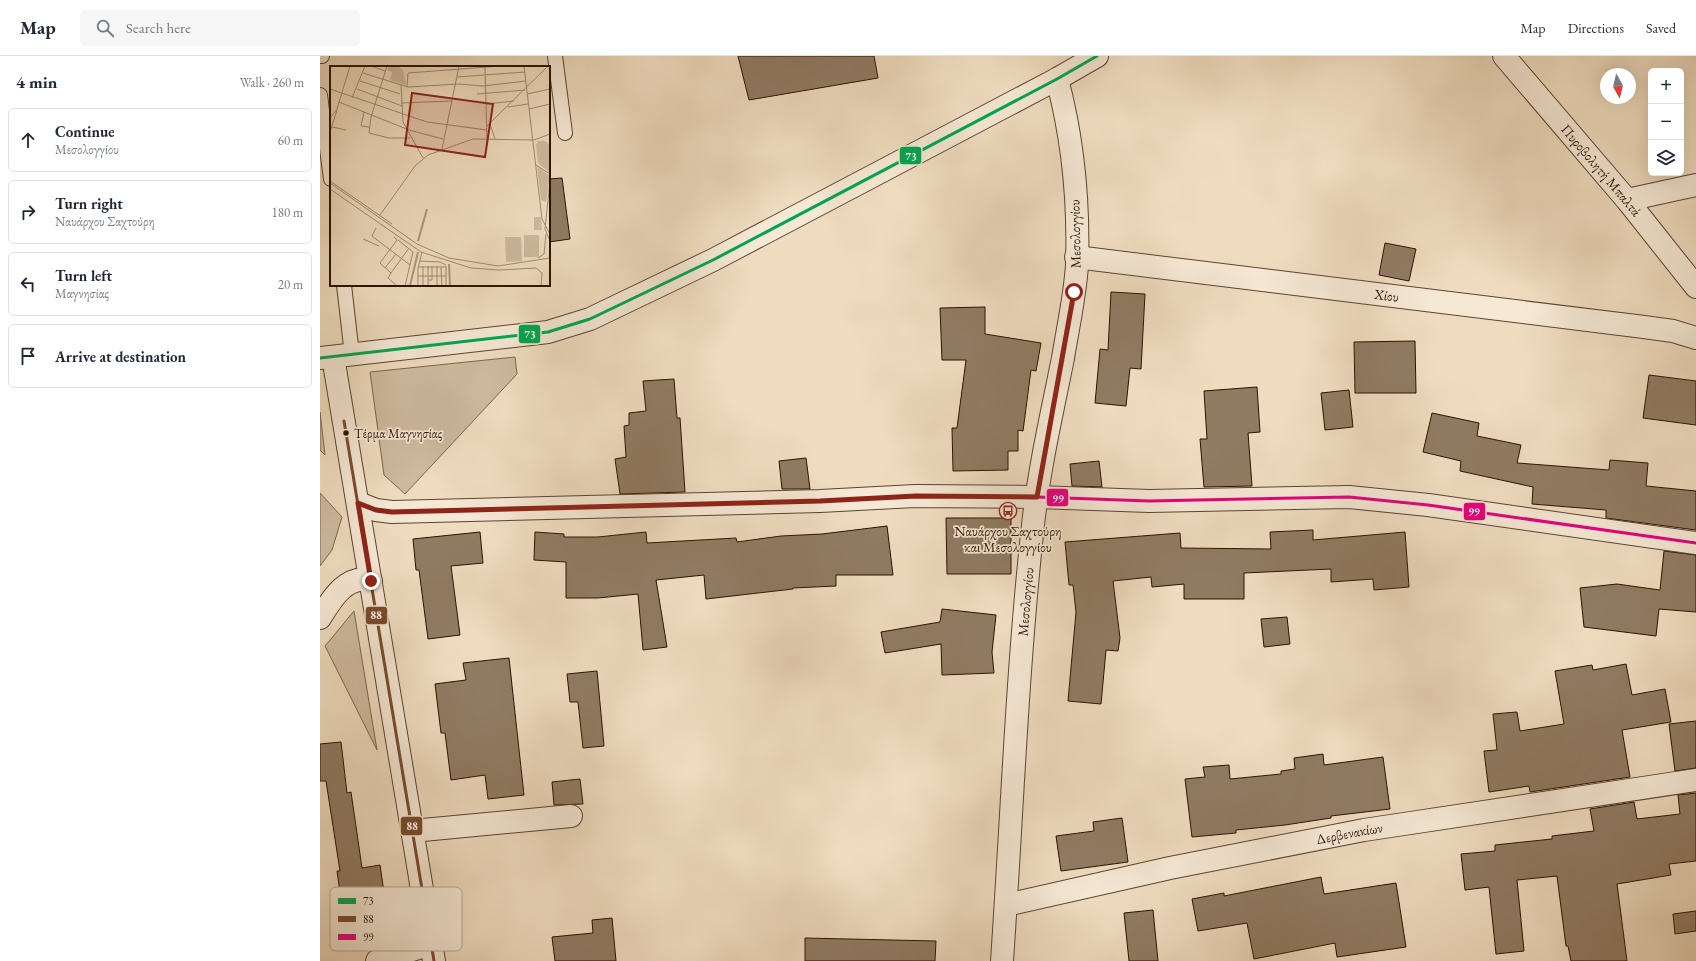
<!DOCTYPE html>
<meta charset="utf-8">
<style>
:root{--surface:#fff;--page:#f6f6f7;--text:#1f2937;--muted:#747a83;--line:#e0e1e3}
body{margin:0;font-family:"EB Garamond",serif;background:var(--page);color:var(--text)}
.controls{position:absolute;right:12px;top:12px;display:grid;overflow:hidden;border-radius:6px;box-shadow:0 4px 16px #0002}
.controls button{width:36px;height:36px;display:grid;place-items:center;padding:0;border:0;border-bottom:1px solid var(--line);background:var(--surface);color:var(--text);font:20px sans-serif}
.compass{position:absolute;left:1280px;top:12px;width:36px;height:36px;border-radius:50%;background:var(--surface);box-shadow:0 4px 16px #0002;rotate:172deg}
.stop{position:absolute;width:12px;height:12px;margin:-9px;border:3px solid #8f2418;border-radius:50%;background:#fff}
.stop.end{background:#8f2418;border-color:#fff;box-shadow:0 1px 4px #0008}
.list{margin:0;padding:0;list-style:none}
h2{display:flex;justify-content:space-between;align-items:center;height:52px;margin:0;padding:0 16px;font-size:17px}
h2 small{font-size:13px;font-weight:400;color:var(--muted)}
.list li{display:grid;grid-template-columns:26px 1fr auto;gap:12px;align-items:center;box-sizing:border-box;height:64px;margin:0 8px 8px;padding:0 8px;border:1px solid var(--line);border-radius:6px}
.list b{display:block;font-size:15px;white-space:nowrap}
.list p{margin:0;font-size:13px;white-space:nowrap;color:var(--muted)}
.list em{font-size:13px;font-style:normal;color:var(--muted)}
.icon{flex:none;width:22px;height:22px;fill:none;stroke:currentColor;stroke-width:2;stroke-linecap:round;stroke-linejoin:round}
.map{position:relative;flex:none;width:1376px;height:905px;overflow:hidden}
header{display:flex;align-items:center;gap:24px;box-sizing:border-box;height:56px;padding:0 20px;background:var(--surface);border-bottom:1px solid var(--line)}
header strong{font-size:19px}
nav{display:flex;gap:22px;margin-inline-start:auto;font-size:14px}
.search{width:280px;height:36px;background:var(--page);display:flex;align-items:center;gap:10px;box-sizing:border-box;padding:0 14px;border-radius:6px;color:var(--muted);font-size:15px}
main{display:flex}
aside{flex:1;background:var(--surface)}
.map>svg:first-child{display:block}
.green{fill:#ceba9f;stroke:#7c6650}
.building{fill:#907b63;stroke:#2a1200}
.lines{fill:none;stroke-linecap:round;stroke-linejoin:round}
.service-casing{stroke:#5b4430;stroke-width:16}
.minor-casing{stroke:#5b4430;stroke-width:24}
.tertiary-casing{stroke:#5b4430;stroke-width:24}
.service{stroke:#f5e8d5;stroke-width:14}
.minor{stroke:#f5e8d5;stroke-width:22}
.tertiary{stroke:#f5e8d5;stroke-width:22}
.bus-1-casing{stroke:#f5e8d5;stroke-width:6}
.bus-2-casing{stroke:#f5e8d5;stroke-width:6}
.bus-3-casing{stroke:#f5e8d5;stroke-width:6}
.bus-1{stroke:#00a651;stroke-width:3}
.bus-2{stroke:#7a4b2a;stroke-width:3}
.bus-3{stroke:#e5007d;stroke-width:3}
.route{stroke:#8f2418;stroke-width:5}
.bus-dot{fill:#2a1200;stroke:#f5e8d5;stroke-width:1.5}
.labels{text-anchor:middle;stroke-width:3.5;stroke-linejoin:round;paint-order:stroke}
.bus-label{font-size:13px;fill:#2a1200;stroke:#f5e8d5;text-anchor:start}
.street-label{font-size:14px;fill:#2a1200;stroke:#f5e8d5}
.poi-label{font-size:14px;fill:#2a1200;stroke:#f5e8d5}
.inset-river{fill:none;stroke:#ac977e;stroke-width:2}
.inset-road{fill:none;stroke:#a08b73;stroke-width:1}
.view{fill:#8f2418;fill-opacity:0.15;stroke:#8f2418;stroke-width:2}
.inset-edge{fill:none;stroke:#2a1200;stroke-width:2}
.key{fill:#f5e8d5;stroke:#b8a895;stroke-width:1}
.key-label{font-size:11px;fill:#2a1200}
.line-badge{stroke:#f5e8d5;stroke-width:1.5}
.badge-label{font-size:11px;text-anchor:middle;font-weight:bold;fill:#fff}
</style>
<header>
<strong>Map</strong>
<div class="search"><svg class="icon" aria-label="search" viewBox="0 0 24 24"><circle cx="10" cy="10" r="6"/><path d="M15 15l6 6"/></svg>Search here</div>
<nav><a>Map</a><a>Directions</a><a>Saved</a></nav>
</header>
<main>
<aside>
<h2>4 min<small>Walk · 260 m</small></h2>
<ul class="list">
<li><svg class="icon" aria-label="ahead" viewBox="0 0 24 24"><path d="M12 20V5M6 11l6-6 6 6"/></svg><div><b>Continue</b><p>Μεσολογγίου</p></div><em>60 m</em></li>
<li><svg class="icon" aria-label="right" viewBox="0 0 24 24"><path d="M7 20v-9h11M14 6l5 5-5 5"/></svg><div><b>Turn right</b><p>Ναυάρχου Σαχτούρη</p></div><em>180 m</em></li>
<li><svg class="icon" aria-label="left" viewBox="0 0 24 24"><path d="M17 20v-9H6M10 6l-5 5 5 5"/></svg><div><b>Turn left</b><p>Μαγνησίας</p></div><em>20 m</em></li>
<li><svg class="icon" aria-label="arrive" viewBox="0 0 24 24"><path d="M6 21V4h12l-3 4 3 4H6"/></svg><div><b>Arrive at destination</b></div></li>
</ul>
</aside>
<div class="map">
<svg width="1376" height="905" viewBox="0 0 1376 905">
<rect width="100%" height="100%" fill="#efdcbf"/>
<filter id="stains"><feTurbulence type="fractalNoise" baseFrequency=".005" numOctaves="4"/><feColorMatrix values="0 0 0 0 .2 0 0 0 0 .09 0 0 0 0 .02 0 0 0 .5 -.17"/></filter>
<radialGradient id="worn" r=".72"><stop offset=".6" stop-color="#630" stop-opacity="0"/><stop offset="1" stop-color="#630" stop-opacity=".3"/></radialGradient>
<path class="green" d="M 195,301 L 197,318 L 85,438 L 64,419 L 50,316 Z
M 0,356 L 5,399 L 0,394 Z
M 0,437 L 22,461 L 12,494 L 0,510 Z
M 34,555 L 57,694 L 5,590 Z"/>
<path class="building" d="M 418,0 L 554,0 L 558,22 L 429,44 Z
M 242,122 L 250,183 L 229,186 L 229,123 Z
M 1065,187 L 1096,193 L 1089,225 L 1059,219 Z
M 791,236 L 825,238 L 821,313 L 810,312 L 806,350 L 775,347 L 780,293 L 788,294 Z
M 665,251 L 665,278 L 721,287 L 716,315 L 711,314 L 703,375 L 698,374 L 698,395 L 688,395 L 688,414 L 633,415 L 632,372 L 637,372 L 646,304 L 622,304 L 620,252 Z
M 1095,285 L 1096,337 L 1035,337 L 1034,286 Z
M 1329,319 L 1376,325 L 1376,369 L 1323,362 Z
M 354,323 L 357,362 L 360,362 L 365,436 L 300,438 L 295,403 L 306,401 L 304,370 L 309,369 L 309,357 L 326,355 L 323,325 Z
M 937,331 L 940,376 L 928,377 L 932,430 L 884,431 L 880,383 L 887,383 L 884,335 Z
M 1029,334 L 1033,371 L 1005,374 L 1001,337 Z
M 1112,357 L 1159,367 L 1157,380 L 1201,389 L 1197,407 L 1289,414 L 1290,404 L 1328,407 L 1326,430 L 1376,435 L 1376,474 L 1286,462 L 1286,454 L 1212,448 L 1213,431 L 1140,415 L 1141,405 L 1103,396 Z
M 486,402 L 490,433 L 462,433 L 459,405 Z
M 779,405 L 782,431 L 752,430 L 750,408 Z
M 626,462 L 691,462 L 691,518 L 627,518 Z
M 567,470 L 573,519 L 516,519 L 516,530 L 473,532 L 473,533 L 386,543 L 384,519 L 336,524 L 347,591 L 323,594 L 318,538 L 278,542 L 246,542 L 246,506 L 214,504 L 215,476 L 244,478 L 244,481 L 278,481 L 326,476 L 327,487 L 416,482 L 417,486 L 461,480 L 502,478 Z
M 993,474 L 993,484 L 1085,476 L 1089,531 L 1054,534 L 1053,523 L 1011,526 L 1011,513 L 924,517 L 924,543 L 864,543 L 864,528 L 832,531 L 831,521 L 793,525 L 800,582 L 798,595 L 786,594 L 781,648 L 748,645 L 756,556 L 753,529 L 749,529 L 745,486 L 860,477 L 861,492 L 951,493 L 950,476 Z
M 160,476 L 163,507 L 131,510 L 140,579 L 108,583 L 99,514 L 96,514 L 93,483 Z
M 1344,495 L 1376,499 L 1376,556 L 1339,553 L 1336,580 L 1264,571 L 1260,532 L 1297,528 L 1340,534 Z
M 622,553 L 676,559 L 672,596 L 674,617 L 622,619 L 621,588 L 565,597 L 561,576 L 620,566 Z
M 967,561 L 970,588 L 944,591 L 941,563 Z
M 189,602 L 204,739 L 168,743 L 165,719 L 131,724 L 125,677 L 121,677 L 115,628 L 146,624 L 143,607 Z
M 1306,608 L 1312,639 L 1345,633 L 1351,666 L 1302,674 L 1310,721 L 1210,736 L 1209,730 L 1169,736 L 1164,695 L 1177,694 L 1173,658 L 1197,656 L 1200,675 L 1244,668 L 1235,615 L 1272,609 L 1273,614 Z
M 277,615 L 284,690 L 263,692 L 258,646 L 250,646 L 247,618 Z
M 1376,665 L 1376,712 L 1355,715 L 1349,668 Z
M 21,686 L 27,737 L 31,736 L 42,812 L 60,809 L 70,878 L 34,883 L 31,864 L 24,865 L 17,815 L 20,815 L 6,725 L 0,725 L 0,688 Z
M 1003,698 L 1004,709 L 1063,701 L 1070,753 L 1011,760 L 1011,762 L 965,769 L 916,774 L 916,777 L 872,781 L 865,723 L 885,721 L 883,711 L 909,709 L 910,723 L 961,718 L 961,715 L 975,713 L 974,702 Z
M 260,723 L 263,748 L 234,749 L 232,726 Z
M 1376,737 L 1376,805 L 1349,808 L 1351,819 L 1297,828 L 1307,905 L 1251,905 L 1248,890 L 1246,890 L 1237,820 L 1197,824 L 1204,895 L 1176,898 L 1169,831 L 1145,834 L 1141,798 L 1175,795 L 1175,789 L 1232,783 L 1232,780 L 1274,775 L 1270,753 L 1314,746 L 1317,763 L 1360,758 L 1358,739 Z
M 802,762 L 808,806 L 741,815 L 736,780 L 774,775 L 773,766 Z
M 1001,821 L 1004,838 L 1076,827 L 1086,891 L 1017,901 L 1015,887 L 934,903 L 927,867 L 878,875 L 872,843 L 904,837 L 904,840 Z
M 833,854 L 838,905 L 809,905 L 804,857 Z
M 1376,855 L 1376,875 L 1355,878 L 1353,858 Z
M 292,862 L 296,905 L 235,905 L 232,881 L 273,877 L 272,864 Z
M 485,882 L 616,885 L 615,905 L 485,905 Z"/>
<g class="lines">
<defs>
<path id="service" d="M 0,0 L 2,0
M 235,0 L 245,77
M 0,39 L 11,123
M 24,229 L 32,299"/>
<g id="minor">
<path id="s1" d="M 1184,0 L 1307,144 L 1376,231"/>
<path d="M 1307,144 L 1376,129"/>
<path id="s2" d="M 756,201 L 1324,271 L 1353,275 L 1376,282"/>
<path d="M 13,301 L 114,905"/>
<path d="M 38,447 L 56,454 L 72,456 L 500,445 L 595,440 L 717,441 L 829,445 L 1029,441 L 1108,449 L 1376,487"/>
<path d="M 0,562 C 11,544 27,517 51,525"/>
<path d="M 92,775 L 251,760"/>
<path id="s3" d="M 686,849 L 850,812 L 1044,774 L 1376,724"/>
<path d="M 57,905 L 111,888"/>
<path id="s4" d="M 682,905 C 692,760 697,614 713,469 C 719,413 732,357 743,302 C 748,271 755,240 757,209 C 759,147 753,83 737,23"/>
</g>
<path id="tertiary" d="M 0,302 L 228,276 L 270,263 L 393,204 L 737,23 L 777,0"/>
</defs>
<use href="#service" class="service-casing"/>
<use href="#minor" class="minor-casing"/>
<use href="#tertiary" class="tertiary-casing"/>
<use href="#service" class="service"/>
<use href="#minor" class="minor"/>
<use href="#tertiary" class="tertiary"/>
<defs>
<path id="bus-1" d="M 0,302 L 228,276 L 270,263 L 393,204 L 737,23 L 777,0"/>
<path id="bus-2" d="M 24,365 L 114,905"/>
<path id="bus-3" d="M 38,447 L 56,454 L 72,456 L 500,445 L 595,440 L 717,441 L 829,445 L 1029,441 L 1108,449 L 1376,487"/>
</defs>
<use href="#bus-1" class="bus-1-casing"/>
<use href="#bus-2" class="bus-2-casing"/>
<use href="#bus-3" class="bus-3-casing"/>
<use href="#bus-1" class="bus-1"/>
<use href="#bus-2" class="bus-2"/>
<use href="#bus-3" class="bus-3"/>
</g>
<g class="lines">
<path class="route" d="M 51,525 L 38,447 L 56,454 L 72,456 L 500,445 L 596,440 L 717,441 L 754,236"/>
</g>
<defs>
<symbol id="bus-ring" viewBox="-11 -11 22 22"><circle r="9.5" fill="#f5e8d5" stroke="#8f2418" stroke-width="1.5"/><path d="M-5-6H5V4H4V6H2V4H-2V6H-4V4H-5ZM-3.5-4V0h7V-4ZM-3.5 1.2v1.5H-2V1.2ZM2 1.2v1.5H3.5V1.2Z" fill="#8f2418"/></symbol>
</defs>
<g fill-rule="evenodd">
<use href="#bus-ring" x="678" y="445" width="20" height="20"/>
</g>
<circle class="bus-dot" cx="26" cy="377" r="3.5"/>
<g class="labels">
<g class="bus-label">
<text x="34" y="382">Τέρμα Μαγνησίας</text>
</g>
<g class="street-label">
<text dy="5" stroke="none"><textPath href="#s1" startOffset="150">Πυροβολητή Μπαλτά</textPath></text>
<text transform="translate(755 178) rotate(-91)" y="5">Μεσολογγίου</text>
<text dy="5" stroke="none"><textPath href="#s2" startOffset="313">Χίου</textPath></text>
<text dy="5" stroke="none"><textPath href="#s4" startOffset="360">Μεσολογγίου</textPath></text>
<text dy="5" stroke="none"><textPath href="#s3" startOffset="351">Δερβενακίων</textPath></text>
</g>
<g class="poi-label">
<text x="688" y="480">Ναυάρχου Σαχτούρη<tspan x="688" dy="16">και Μεσολογγίου</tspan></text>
</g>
</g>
<g transform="translate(10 10)">
<rect width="220" height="220" fill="#efdcbf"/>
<path d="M 59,0 L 69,1 L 73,4 L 76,19 L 60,14 L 62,6 L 57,4 ZM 208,75 L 215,75 L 220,79 L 220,107 L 208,97 L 206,79 ZM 207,100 L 220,110 L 216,136 L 211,134 ZM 204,151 L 211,151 L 212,164 L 204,164 ZM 194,169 L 209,169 L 209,191 L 194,191 ZM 175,171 L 191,171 L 192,195 L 176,196 Z" fill="#ceba9f"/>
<path class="inset-river" d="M 88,175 L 97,143M 119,198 L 120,220M 80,220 L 88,186"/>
<path class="inset-road" d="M 41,0 L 55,5M 57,0 L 41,51 L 39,67 L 59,72 L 80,72M 194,0 L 212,153 L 220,168M 155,1 L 157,73M 33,7 L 78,21 L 129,18 L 153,20 L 196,15M 127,11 L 195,6M 30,15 L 70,28M 71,19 L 73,56 L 93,92M 77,21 L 78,7 L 170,0M 0,23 L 97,56 L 157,64M 27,23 L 72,40M 147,28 L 195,24M 197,28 L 220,23M 22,32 L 35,0M 9,36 L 79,64 L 113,73M 71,37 L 122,35M 156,38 L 184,35M 178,41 L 198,38M 199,43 L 220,38M 34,46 L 31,60 L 39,61M 0,52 L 7,43 L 20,0M 160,58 L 165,73M 157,60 L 218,0M 2,61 L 16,64M 0,66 L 7,44M 112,83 L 129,0M 206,99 L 220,108M 0,115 L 62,158M 220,115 L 215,163 L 220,175M 0,117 L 87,178 L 119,192 L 168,200 L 220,192M 0,123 L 91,186 L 141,202 L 169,204 L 206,202 L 212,207 L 211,220M 50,149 L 85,100 L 98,89 L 143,73 L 204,74 L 220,68M 46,162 L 42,170 L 80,199M 64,171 L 67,174 L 50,197 L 61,207 L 79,182M 33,173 L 49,180M 68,174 L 83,186 L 75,220M 208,192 L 214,188 L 216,168M 90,195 L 110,196 L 116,199M 93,200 L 93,220M 98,200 L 98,220M 107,200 L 107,220M 116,200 L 116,220M 88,201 L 116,201M 111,201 L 112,220M 55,202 L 66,188M 61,207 L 58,212 L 67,220M 88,210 L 116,210M 98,214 L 102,214 L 102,200M 88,220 L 88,202 L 92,186"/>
<path class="view" d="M 82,27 L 163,38 L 155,91 L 75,79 Z"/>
<rect width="220" height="220" class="inset-edge"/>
</g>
<rect x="10" y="831" width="132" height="64" rx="6" class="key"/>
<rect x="18" y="842" width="18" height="6" fill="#00a651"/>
<rect x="18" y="860" width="18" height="6" fill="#7a4b2a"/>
<rect x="18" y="878" width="18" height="6" fill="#e5007d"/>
<g class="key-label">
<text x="43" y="849">73</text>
<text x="43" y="867">88</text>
<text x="43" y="885">99</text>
</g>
<g class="line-badge">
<rect x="579" y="90" width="23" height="19" rx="4" fill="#00a651"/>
<rect x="198" y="268" width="23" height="20" rx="4" fill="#00a651"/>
<rect x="726" y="432" width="23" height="19" rx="4" fill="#e5007d"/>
<rect x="1143" y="446" width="23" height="19" rx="4" fill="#e5007d"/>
<rect x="45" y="550" width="23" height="19" rx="4" fill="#7a4b2a"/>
<rect x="80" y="760" width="23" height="20" rx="4" fill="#7a4b2a"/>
</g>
<g class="badge-label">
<text x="591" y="104">73</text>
<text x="210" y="282">73</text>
<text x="738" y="446">99</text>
<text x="1154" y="459">99</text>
<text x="56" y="563">88</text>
<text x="92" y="774">88</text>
</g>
<rect width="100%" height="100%" filter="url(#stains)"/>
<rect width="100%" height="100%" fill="url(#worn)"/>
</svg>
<div class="controls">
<button>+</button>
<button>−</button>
<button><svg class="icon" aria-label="layers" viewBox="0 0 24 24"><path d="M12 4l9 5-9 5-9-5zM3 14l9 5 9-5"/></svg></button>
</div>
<svg class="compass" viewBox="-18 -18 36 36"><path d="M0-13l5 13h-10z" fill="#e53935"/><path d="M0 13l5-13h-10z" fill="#747a83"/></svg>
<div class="stop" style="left:754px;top:236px"></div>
<div class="stop end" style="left:51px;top:525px"></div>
</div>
</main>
